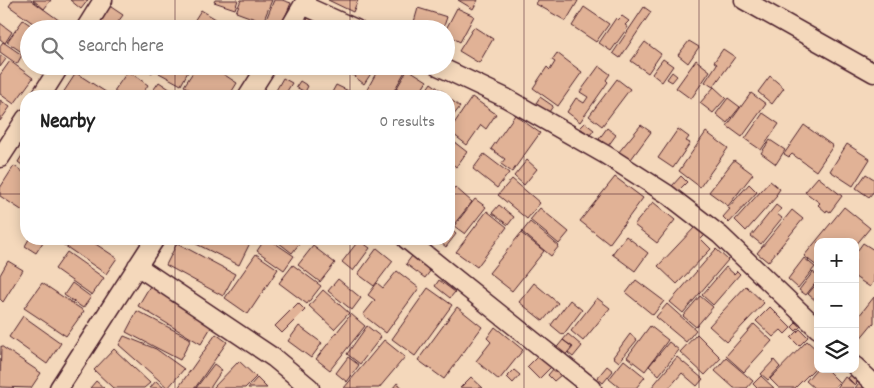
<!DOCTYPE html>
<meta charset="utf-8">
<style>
:root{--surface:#fff;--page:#f2f2f2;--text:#222;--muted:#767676;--line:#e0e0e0}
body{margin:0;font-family:Dekko,sans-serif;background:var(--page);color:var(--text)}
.controls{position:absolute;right:15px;bottom:15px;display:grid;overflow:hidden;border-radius:10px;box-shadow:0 2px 12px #0003}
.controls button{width:45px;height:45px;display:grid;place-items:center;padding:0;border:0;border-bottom:1px solid var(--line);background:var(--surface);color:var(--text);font:25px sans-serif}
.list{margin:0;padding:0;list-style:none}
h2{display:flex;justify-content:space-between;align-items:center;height:65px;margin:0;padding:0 20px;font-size:21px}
h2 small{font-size:16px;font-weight:400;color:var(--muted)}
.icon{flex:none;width:28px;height:28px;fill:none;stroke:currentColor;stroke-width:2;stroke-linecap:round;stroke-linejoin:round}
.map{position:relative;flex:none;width:874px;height:388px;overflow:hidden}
.search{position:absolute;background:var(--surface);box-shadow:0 2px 12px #0003;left:20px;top:20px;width:435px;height:55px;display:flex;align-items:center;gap:12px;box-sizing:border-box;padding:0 18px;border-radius:28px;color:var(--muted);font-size:19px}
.panel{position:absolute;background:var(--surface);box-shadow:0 2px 12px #0003;left:20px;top:90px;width:435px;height:155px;border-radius:20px}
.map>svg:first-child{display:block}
.building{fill:#e1b296;stroke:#4a1f2b}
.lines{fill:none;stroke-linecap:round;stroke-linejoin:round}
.minor-casing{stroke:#4a1f2b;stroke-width:21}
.minor{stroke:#f4d8bb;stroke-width:18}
.grid{fill:none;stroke:#4a1f2b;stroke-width:1;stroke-opacity:0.55}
</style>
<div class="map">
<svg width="874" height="388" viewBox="0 0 874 388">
<rect width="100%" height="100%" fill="#f4d8bb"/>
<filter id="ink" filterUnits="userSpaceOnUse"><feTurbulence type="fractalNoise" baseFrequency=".02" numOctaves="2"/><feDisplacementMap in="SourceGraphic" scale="10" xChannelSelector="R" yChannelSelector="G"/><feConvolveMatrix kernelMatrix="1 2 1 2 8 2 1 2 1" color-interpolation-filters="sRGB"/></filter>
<g filter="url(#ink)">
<path class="building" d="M 13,0 L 31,0 L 67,26 L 65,29 L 41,29 L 9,6 Z
M 33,0 L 51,0 L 44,9 Z
M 70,0 L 88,0 L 81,9 Z
M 215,0 L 238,0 L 235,9 L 214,2 Z
M 241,0 L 272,0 L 263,22 L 236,12 Z
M 274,0 L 282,0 L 291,3 L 280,29 L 265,22 Z
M 328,0 L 358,0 L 353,12 Z
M 458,0 L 478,0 L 473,9 Z
M 538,0 L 577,0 L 578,1 L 566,21 L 536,4 Z
M 108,5 L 123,15 L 113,29 L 103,29 L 96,24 Z
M 584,7 L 609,24 L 596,42 L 572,26 Z
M 644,7 L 651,12 L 620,58 L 613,53 Z
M 418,8 L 447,17 L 443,29 L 412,29 Z
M 457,8 L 474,16 L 460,42 L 446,34 L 446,29 Z
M 201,10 L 219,21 L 214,29 L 189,29 Z
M 309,16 L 335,29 L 303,29 Z
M 622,16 L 629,21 L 625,25 L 628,27 L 611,51 L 599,43 L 616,18 L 618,20 Z
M 23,20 L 36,29 L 29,29 L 29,57 L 7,42 Z
M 0,23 L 12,32 L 5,43 L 0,39 Z
M 474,27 L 493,39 L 479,63 L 459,51 Z
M 689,41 L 699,47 L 688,63 L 678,55 Z
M 3,42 L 22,55 L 17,64 L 0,52 L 0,46 Z
M 645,42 L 661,54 L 648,73 L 631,61 Z
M 723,49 L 735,57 L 713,87 L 705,82 L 717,64 L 714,62 Z
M 557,53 L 582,72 L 558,106 L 533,88 L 547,67 L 550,70 L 555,62 L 552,60 Z
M 0,55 L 6,59 L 0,67 Z
M 663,59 L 673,66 L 662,82 L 652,74 Z
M 696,60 L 710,71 L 691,99 L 676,88 Z
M 10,61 L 33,78 L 14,104 L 0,94 L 0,75 Z
M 142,66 L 156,66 L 152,73 Z
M 163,66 L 191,66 L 181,85 L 159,73 Z
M 197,66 L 211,66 L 237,83 L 229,96 L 200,96 L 184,86 Z
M 333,66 L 347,66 L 344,72 Z
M 351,66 L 359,66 L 354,76 L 348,72 Z
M 362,66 L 376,66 L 364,84 L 355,77 Z
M 380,66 L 404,66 L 407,68 L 391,96 L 366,96 L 364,95 Z
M 599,66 L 610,74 L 606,80 L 608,82 L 580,122 L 567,112 L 576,98 L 584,103 L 588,97 L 580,92 Z
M 408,69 L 427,81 L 418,96 L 392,96 Z
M 128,71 L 148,85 L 141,96 L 121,96 L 114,91 Z
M 672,72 L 677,76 L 672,82 L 667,79 Z
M 76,73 L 112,96 L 61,96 Z
M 770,76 L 784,88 L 772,104 L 758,92 Z
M 283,78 L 292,83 L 284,96 L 279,96 L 274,94 Z
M 617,79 L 630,89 L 602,126 L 589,116 Z
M 300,81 L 308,86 L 305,92 L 296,87 Z
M 159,82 L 180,96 L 149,96 Z
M 431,83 L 446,94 L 444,96 L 422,96 Z
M 336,85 L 355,94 L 354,96 L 330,96 Z
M 714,87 L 726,98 L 713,113 L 700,103 Z
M 751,93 L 766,104 L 742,137 L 727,126 Z
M 472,97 L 496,114 L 486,129 L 481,125 L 467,145 L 449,131 Z
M 540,97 L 553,106 L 547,115 L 534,106 Z
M 449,98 L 460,107 L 449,121 Z
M 728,98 L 740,107 L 727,123 L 716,114 Z
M 0,100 L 10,107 L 0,121 Z
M 763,113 L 779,124 L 761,150 L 745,139 Z
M 515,115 L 540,133 L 512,172 L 501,164 L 505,159 L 491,149 Z
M 585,123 L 594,130 L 590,135 L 580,128 Z
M 641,125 L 651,132 L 629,162 L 618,153 Z
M 804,125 L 833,146 L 816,171 L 792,154 L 789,157 L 784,154 Z
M 607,128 L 616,135 L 608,146 L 599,139 Z
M 678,129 L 689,137 L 686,141 L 690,143 L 673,168 L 658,158 Z
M 706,132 L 728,148 L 700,187 L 679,171 Z
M 449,138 L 467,152 L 456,167 L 449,161 Z
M 770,140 L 785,150 L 776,164 L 761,153 Z
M 847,144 L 870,159 L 853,186 L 830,171 Z
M 26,149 L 26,168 L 18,162 Z
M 484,154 L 509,173 L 497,188 L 473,169 Z
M 527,160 L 537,169 L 524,185 L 514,176 Z
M 734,160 L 753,174 L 728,206 L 709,192 Z
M 14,166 L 26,174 L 26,213 L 0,196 L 0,188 Z
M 866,174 L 874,179 L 874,191 L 869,197 L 856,188 Z
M 681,176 L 687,182 L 678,191 L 672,186 Z
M 615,177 L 643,198 L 609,244 L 580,221 Z
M 818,177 L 842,196 L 830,212 L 827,210 L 826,212 L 818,205 L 820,203 L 805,192 Z
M 512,179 L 540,203 L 527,219 L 498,195 Z
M 770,181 L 780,189 L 776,195 L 777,196 L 746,231 L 735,220 Z
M 749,184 L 757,192 L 729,223 L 723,217 L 730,209 L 728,208 Z
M 455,187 L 472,202 L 450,229 L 456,234 L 446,247 L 436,239 L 449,239 L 449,194 Z
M 475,199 L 486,207 L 465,234 L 454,226 Z
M 653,202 L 675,220 L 657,243 L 634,225 Z
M 499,205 L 514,217 L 508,225 L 492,213 Z
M 776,205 L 781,209 L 777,214 L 782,218 L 761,244 L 751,236 Z
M 844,207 L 870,228 L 855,246 L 855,242 L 818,242 L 818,267 L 804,256 Z
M 540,208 L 569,232 L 559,244 L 530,220 Z
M 792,210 L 803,219 L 768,262 L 757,253 Z
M 487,211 L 507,227 L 477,267 L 456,252 Z
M 530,222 L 559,246 L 551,256 L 522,232 Z
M 696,226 L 705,235 L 701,239 L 711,249 L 677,284 L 658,266 Z
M 521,233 L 544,251 L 512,291 L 489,273 Z
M 626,236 L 648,253 L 635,271 L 612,254 Z
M 29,239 L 45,239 L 36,253 L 25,246 Z
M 55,239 L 88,239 L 117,258 L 106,274 Z
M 186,239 L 252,239 L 239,265 Z
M 265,239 L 269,239 L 294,256 L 284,270 L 257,251 Z
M 274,239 L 303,239 L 292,253 Z
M 359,240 L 370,248 L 353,271 L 342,262 Z
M 177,243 L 235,274 L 223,296 L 166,265 Z
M 863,243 L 874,250 L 874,281 L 870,287 L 855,277 L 855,254 Z
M 313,246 L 335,263 L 320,282 L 298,265 Z
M 377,248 L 393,261 L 374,286 L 358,274 Z
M 716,249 L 728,260 L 683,313 L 670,302 Z
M 67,252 L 104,278 L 92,295 L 55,269 Z
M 256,254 L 278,269 L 248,314 L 225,298 Z
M 412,256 L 431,270 L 425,278 L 406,264 Z
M 804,258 L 815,267 L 798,288 L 788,279 Z
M 8,261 L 23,270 L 3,302 L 0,299 L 0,275 Z
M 293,265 L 321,286 L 307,304 L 279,283 Z
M 726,267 L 734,274 L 737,271 L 740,274 L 713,305 L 702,295 Z
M 397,271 L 419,288 L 386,333 L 363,315 L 375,300 L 368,295 L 377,283 L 383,288 Z
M 813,272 L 818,276 L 818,280 L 806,295 L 799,290 Z
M 338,279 L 361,298 L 352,310 L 328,291 Z
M 439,280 L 455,292 L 450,298 L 435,286 Z
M 636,280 L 664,301 L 653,315 L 626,293 Z
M 818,282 L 818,302 L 817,302 L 808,294 Z
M 42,283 L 84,311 L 66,336 L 24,308 Z
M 72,283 L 91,297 L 83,308 L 64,295 Z
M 534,283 L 558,303 L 543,321 L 519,302 Z
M 150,286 L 213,324 L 201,344 L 138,306 Z
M 746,286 L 764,303 L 727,342 L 709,326 Z
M 428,288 L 452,305 L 415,356 L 392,339 Z
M 323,290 L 349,313 L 334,329 L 309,306 Z
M 700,296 L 713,307 L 696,327 L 683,316 Z
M 874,297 L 874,324 L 873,323 L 859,340 L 855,336 L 855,321 Z
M 597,298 L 610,308 L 583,341 L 571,331 Z
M 570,300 L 582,310 L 563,335 L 551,325 Z
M 298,303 L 305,310 L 282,333 L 275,326 Z
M 667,304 L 696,330 L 686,342 L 656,317 Z
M 457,307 L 482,327 L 444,379 L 418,360 Z
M 770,307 L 791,328 L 785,334 L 781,330 L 773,337 L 756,321 Z
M 137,311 L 191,339 L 180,360 L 126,332 Z
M 351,314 L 365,326 L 330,370 L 316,359 Z
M 23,316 L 61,343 L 47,364 L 9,337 Z
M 799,320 L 803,324 L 796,331 L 792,327 Z
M 754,324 L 772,341 L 744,372 L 726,356 Z
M 299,326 L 322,343 L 311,358 L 288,341 Z
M 367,326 L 381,337 L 360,364 L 347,354 Z
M 650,326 L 668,340 L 645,371 L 627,357 Z
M 495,327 L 523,350 L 499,380 L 476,361 L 491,342 L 487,338 Z
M 800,329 L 808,337 L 799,346 L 791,338 Z
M 216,334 L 227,342 L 195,388 L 178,388 Z
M 568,334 L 582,346 L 573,357 L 568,353 L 573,347 L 563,340 Z
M 630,334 L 637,340 L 619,362 L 613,357 Z
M 697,334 L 721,358 L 705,375 L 680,352 Z
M 124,336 L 156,349 L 184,369 L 168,388 L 119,345 Z
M 384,340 L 405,357 L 379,388 L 344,388 Z
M 563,340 L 572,347 L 563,358 L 554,351 Z
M 807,341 L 818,351 L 818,365 L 795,388 L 779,388 L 770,379 Z
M 669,342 L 679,350 L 659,375 L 649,366 Z
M 1,346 L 41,373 L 31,388 L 0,387 Z
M 114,349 L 150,383 L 144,388 L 113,388 L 94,370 Z
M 539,355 L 551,367 L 539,379 L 527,367 Z
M 348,357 L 359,365 L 347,382 L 336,373 Z
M 677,357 L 703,379 L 697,386 L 682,373 L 669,388 L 651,388 Z
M 726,358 L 753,381 L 747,388 L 734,388 L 715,371 Z
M 624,360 L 645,377 L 636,388 L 620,388 L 609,379 Z
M 774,360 L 780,367 L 768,380 L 761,374 Z
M 239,361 L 256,377 L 245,388 L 213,388 Z
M 214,364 L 222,370 L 210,388 L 196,388 Z
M 607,366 L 613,371 L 603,383 L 597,378 Z
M 818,367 L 818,369 L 826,369 L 839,382 L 834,388 L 814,388 L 806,381 Z
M 554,368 L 561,375 L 554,381 L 548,375 Z
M 514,370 L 520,375 L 513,383 L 507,377 Z
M 856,371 L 862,378 L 855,385 L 848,378 Z
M 761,376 L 774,388 L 757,388 L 753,384 Z
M 471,377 L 483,388 L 460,388 Z
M 845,377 L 855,385 L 852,388 L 837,388 Z
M 257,378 L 267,388 L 248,388 Z
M 862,379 L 867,388 L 855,388 Z
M 96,381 L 104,388 L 90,388 Z
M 156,381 L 164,388 L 150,388 Z
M 397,383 L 403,388 L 393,388 Z"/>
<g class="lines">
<defs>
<path id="minor" d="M 744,0 L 874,73
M 303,5 L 356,29
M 85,29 L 103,0
M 289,29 L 306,0
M 438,66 L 506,98 L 606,155 L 667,194 L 720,235 L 818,329
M 41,96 L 60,66
M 248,96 L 267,66
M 0,158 L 26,118
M 406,239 L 592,388
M 137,266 L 274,358 L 310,388
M 855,366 L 874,384
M 59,388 L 155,239"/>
</defs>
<use href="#minor" class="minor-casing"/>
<use href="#minor" class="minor"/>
</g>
</g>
<path class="grid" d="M 175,0 L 175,29M 350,0 L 350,29M 524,0 L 524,388M 699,0 L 699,388M 175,66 L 175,96M 350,66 L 350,96M 0,194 L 26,194M 449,194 L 874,194M 175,239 L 175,388M 350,239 L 350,388"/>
</svg>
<div class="controls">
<button>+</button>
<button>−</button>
<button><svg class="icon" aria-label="layers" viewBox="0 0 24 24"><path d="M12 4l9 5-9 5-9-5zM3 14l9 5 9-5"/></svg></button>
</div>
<div class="search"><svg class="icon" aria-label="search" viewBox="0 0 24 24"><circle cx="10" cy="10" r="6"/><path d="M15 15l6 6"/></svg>Search here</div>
<section class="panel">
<h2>Nearby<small>0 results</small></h2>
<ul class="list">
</ul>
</section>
</div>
